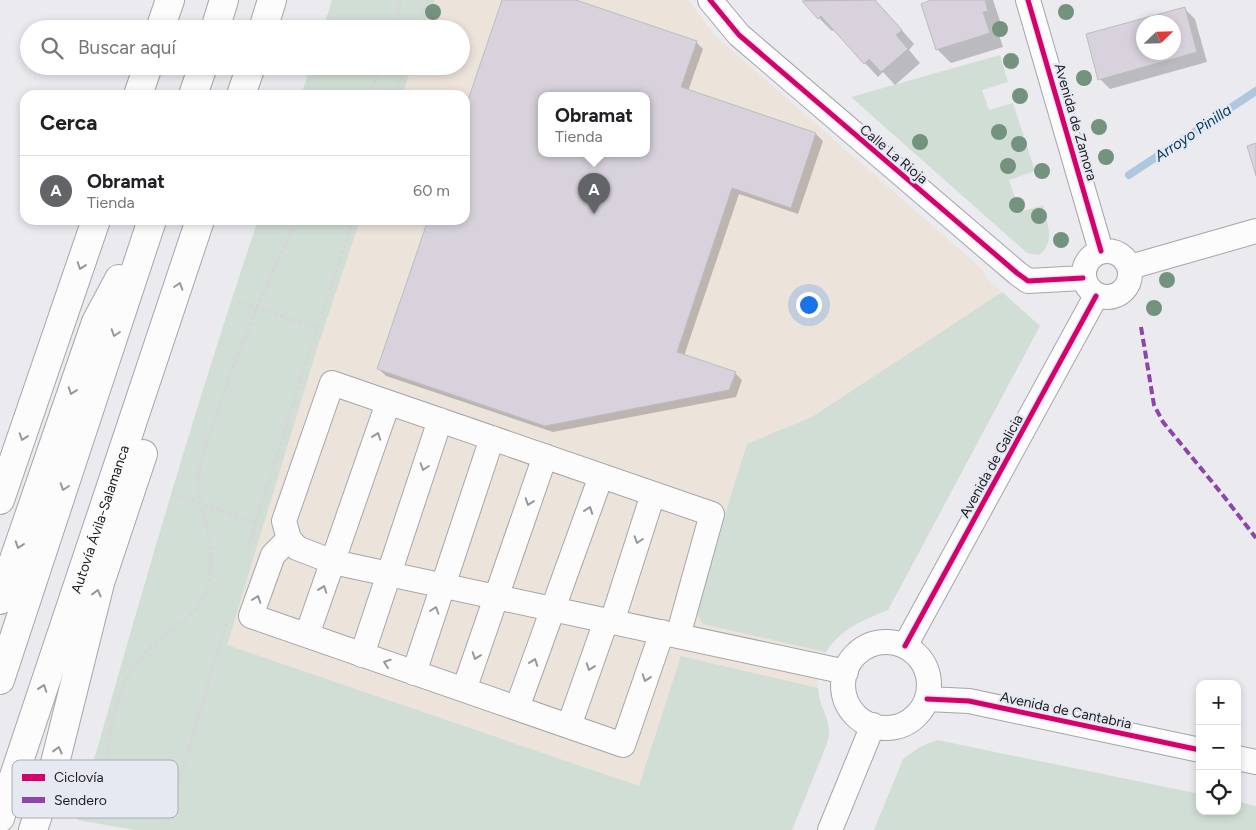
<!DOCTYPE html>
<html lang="es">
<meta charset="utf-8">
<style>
:root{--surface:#fff;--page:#f6f6f6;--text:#202124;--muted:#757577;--line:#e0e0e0;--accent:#636468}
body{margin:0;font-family:Figtree,sans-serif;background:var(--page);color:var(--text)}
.controls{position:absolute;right:15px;bottom:15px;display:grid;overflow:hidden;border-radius:10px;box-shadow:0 2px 8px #0003}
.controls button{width:45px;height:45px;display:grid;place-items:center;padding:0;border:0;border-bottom:1px solid var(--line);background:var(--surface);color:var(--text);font:25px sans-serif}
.compass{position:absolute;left:1136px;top:15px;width:45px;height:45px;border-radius:50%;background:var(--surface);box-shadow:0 2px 8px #0003;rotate:67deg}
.you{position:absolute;left:808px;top:304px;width:18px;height:18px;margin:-12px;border:4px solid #fff;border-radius:50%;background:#1a73e8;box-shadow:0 0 0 8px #1a73e833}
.badge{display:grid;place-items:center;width:32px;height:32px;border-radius:50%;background:var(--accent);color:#fff;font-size:16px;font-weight:700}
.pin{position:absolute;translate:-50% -41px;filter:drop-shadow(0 1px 2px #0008)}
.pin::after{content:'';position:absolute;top:26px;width:18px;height:15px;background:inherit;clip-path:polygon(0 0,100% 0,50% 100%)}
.popup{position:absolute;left:538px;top:92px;width:112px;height:65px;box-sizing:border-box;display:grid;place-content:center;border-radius:10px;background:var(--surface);filter:drop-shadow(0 1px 4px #0005);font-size:16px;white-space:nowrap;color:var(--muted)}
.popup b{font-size:19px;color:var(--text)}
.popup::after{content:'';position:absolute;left:50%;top:100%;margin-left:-10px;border:10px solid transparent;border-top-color:var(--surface)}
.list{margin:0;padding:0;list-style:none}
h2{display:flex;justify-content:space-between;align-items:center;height:65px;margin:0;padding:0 20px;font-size:21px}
h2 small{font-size:16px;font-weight:400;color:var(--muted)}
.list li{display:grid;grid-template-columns:32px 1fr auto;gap:15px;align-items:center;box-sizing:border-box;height:70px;padding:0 20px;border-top:1px solid var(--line)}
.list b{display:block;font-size:19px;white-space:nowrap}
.list p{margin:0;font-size:16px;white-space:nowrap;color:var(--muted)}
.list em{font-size:16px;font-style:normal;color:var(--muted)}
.icon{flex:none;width:28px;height:28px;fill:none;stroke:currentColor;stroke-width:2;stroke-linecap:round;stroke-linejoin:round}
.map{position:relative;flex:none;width:1256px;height:830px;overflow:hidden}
.search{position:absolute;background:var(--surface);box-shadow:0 2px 8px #0003;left:20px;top:20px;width:450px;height:55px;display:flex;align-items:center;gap:12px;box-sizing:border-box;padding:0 18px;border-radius:28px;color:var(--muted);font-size:19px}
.panel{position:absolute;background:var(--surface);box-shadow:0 2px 8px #0003;left:20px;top:90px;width:450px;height:135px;border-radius:15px}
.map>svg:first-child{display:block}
.commercial{fill:#ece3db;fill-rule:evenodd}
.green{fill:#d1ded5}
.shadow{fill:#0003;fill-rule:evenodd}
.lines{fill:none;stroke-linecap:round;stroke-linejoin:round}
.stream{stroke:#aec6de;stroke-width:8}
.building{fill:#d7d2dc;stroke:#bdbcc0;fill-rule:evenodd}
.minor-casing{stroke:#a6a6aa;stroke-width:26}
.highway-casing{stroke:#a6a6aa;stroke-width:30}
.path{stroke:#d6d6d7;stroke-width:3;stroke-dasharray:4 2.5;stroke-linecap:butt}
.minor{stroke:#fcfcfd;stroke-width:24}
.highway{stroke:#fcfcfd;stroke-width:28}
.quiet{stroke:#8e44ad;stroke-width:4;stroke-dasharray:8 4;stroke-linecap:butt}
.cycleway-casing{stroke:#e7e9f2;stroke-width:8}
.cycleway{stroke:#d6006c;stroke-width:5}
.tree{fill:#74937e}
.oneway{stroke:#979799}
.labels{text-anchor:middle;stroke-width:5;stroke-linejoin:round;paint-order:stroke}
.street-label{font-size:14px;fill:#1b1c1f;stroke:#e7e9f2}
.water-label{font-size:15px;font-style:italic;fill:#003a62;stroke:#e7e9f2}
.key{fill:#e7e9f2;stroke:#aaacb3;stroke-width:1}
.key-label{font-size:14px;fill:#1b1c1f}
</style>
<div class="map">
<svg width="1256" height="830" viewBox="0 0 1256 830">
<rect width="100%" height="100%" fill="#eaeaef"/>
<path class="commercial" d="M 435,0 L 688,0 L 716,37 L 981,268 L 989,281 L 1040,326 L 888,610 L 849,627 L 833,640 L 823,657 L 818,678 L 818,697 L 826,717 L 829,733 L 826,746 L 792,830 L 173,830 L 226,645 L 316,352 L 360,220 L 465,220 L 465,95 L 402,95 L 412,66 L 461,66 L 461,29 L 425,29 ZM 542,95 L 646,95 L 646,153 L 542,153 Z"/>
<path class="green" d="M 332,0 L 435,0 L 425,29 L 323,29 Z
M 1000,55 L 1008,82 L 982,90 L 989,110 L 1013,103 L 1035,171 L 1009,180 L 1020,212 L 1043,205 C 1047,223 1056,242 1039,255 L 1027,253 L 851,97 Z
M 311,66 L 412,66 L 402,95 L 301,95 Z
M 258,220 L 360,220 L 316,352 L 227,645 L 639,786 L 681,656 L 818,688 C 818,704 830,718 829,734 C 829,738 827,742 826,746 L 792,830 L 135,830 L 77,820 C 134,619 191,418 258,220 Z
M 1002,292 L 1040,326 L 888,610 C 863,620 840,629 826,652 L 703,624 L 695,611 L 747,444 L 812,417 Z
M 937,740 L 1200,794 L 1200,811 L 1237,811 L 1237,802 L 1256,806 L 1256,830 L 874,830 L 903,759 L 920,747 Z"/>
<path class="shadow" d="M 503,0 L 572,0 L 696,42 L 703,49 L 688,91 L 816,134 L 823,141 L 798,214 L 739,194 L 684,356 L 735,373 L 742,380 L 736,397 L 553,432 L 386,376 L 379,369 L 429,220 L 465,220 L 465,113 ZM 542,95 L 646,95 L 646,153 L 542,153 Z
M 804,0 L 875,0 L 914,44 L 909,50 L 920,63 L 895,85 L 883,72 L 878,77 L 834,30 L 832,31 L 819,18 Z
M 932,0 L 993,0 L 1001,24 L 996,26 L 1003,47 L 951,63 L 937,49 Z
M 1184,8 L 1195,19 L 1207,62 L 1110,89 L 1100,79 L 1087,35 ZM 1144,22 L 1174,22 L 1174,52 L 1144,52 Z"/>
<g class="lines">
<path class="stream" d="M 1129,175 L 1256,91"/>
</g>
<path class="building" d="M 502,0 L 576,0 L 697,41 L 681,87 L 816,133 L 791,208 L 732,188 L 677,352 L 736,372 L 729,390 L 545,426 L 377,369 L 428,220 L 465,220 L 465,109 ZM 542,95 L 646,95 L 646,153 L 542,153 Z
M 875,0 L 902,30 L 896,35 L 908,49 L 881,72 L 869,59 L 864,64 L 821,16 L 818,19 L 802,1 Z
M 931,0 L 985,0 L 988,11 L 983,12 L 990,33 L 936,50 L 921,4 Z
M 1185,7 L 1197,52 L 1098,80 L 1086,34 ZM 1144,22 L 1174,22 L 1174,52 L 1144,52 Z
M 1256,143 L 1256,176 L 1247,146 Z"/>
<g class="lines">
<defs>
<path id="minor" d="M 710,0 L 739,35 L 1017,273 L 1028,281 L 1083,278
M 1028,0 L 1101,251
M1084 274a23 23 0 1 1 46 0a23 23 0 1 1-46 0Z
M 1130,267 L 1256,231
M 289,539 L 273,555 L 251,616 L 623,745 L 662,632
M 612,622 L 653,494
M 307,635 L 388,403
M 678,636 L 712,514 L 332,383 L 284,521 L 289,539 L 297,548 L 333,562 L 846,672
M843 685a43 43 0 1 1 86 0a43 43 0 1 1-86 0Z
M 905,646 L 1096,296
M 362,655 L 440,420
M 414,673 L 492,438
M 464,690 L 545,456
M 927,699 L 969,701 L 1200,750
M 517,708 L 601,476
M 569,726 L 606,621
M 1237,758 L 1256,762
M 830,830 L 873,725"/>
<g id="highway">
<path d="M 160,29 L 170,0"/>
<path d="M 215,29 L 224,0"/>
<path d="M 263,29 L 272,0"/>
<path d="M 138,95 L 148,66"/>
<path d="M 193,95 L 203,66"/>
<path d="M 241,95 L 251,66"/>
<path d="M 0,500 L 96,220"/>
<path d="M 0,600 L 96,322 L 119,279"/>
<path d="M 0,680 L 152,220"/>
<path id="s1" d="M 0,818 L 200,220"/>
<path d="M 33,830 L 55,763 L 100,583 L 143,454"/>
</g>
</defs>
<use href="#minor" class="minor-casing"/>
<use href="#highway" class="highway-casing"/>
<path class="path" d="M 396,29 L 401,0
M 418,29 L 428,0
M 368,95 L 382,66
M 395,95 L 405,66
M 237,301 L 317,328
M 173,494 L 256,522
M 249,545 L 317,328 L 353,220
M 91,776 L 173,802
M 107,781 C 107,735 113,686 147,651 C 169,629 198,618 208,586 C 215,560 208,533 202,507 C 201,501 198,495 198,489 C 197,483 199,476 200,470 C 203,447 213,424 221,402 C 242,340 269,279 297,220
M 166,826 L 227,620"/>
<use href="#minor" class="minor"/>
<use href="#highway" class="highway"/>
<path class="quiet" d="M 1141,327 L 1154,405 L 1163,422 L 1222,494 L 1256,538"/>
<defs>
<path id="cycleway" d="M 710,0 L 739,35 L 1017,273 L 1028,281 L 1083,278
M 1028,0 L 1101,251
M 905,646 L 1096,296
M 927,699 L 969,701 L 1200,750"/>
</defs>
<use href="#cycleway" class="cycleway-casing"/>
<use href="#cycleway" class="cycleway"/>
</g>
<g class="tree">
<circle cx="433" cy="12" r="8"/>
<circle cx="1066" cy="12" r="8"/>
<circle cx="1000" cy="29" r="8"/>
<circle cx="1011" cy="61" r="8"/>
<circle cx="1084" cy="78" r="8"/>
<circle cx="1020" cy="96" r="8"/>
<circle cx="1099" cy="127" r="8"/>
<circle cx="999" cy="132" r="8"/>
<circle cx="920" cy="142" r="8"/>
<circle cx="1019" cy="144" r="8"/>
<circle cx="1106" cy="157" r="8"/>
<circle cx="1008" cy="166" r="8"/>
<circle cx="1042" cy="171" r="8"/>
<circle cx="1017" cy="205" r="8"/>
<circle cx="1039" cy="216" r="8"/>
<circle cx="1061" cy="240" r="8"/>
<circle cx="1167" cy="280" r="8"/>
<circle cx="1154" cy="308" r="8"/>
</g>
<defs><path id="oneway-chevron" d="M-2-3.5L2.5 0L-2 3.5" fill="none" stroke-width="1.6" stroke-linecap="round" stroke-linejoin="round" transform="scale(1.25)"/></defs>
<g class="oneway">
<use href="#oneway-chevron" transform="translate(81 266) rotate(109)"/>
<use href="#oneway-chevron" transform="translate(179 286) rotate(-72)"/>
<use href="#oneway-chevron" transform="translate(115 333) rotate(108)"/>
<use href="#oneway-chevron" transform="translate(72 391) rotate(109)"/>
<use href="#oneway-chevron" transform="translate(377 436) rotate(-71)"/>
<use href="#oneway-chevron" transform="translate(23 437) rotate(109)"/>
<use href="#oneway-chevron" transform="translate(424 467) rotate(108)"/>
<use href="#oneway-chevron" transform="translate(64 487) rotate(108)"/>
<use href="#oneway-chevron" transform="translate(529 502) rotate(109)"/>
<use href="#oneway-chevron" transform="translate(589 510) rotate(-70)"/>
<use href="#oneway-chevron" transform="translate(638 540) rotate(108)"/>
<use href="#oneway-chevron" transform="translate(19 545) rotate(109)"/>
<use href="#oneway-chevron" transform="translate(323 589) rotate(-71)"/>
<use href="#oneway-chevron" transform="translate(97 593) rotate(-76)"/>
<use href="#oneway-chevron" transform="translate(257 599) rotate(-71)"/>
<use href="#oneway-chevron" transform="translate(435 610) rotate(-72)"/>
<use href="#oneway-chevron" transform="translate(476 656) rotate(109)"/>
<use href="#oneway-chevron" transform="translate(534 662) rotate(-70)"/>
<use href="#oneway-chevron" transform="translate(387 663) rotate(-161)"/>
<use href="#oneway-chevron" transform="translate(590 667) rotate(109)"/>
<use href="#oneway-chevron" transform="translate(646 678) rotate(109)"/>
<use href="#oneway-chevron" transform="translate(43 688) rotate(-71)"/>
<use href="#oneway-chevron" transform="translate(58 750) rotate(-76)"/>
</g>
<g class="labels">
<g class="street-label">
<text transform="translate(1076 122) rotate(74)" y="5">Avenida de Zamora</text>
<text transform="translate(894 154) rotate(40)" y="5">Calle La Rioja</text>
<text transform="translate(991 466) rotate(-61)" y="5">Avenida de Galicia</text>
<text dy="5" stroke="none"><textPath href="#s1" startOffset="315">Autovía Ávila-Salamanca</textPath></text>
<text transform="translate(1066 710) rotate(12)" y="5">Avenida de Cantabria</text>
</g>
<g class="water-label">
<text transform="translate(1193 133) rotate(-34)" y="5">Arroyo Pinilla</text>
</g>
</g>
<rect x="12" y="760" width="166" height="58" rx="8" class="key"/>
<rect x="22" y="774" width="23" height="7" fill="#d6006c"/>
<rect x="22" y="797" width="23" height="6" fill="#8e44ad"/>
<g class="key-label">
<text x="54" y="782">Ciclovía</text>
<text x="54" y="805">Sendero</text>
</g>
</svg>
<div class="controls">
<button>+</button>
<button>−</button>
<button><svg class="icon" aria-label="locate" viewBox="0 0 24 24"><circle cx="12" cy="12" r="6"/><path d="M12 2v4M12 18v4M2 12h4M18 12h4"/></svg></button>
</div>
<svg class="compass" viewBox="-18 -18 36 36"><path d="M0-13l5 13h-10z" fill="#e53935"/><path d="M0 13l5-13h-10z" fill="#757577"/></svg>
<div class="you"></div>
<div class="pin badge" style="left:594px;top:214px">A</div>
<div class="popup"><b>Obramat</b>Tienda</div>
<div class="search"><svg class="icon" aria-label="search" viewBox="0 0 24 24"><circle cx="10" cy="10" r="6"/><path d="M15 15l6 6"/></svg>Buscar aquí</div>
<section class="panel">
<h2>Cerca<small></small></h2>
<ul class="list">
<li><span class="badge">A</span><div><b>Obramat</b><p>Tienda</p></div><em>60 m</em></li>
</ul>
</section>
</div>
